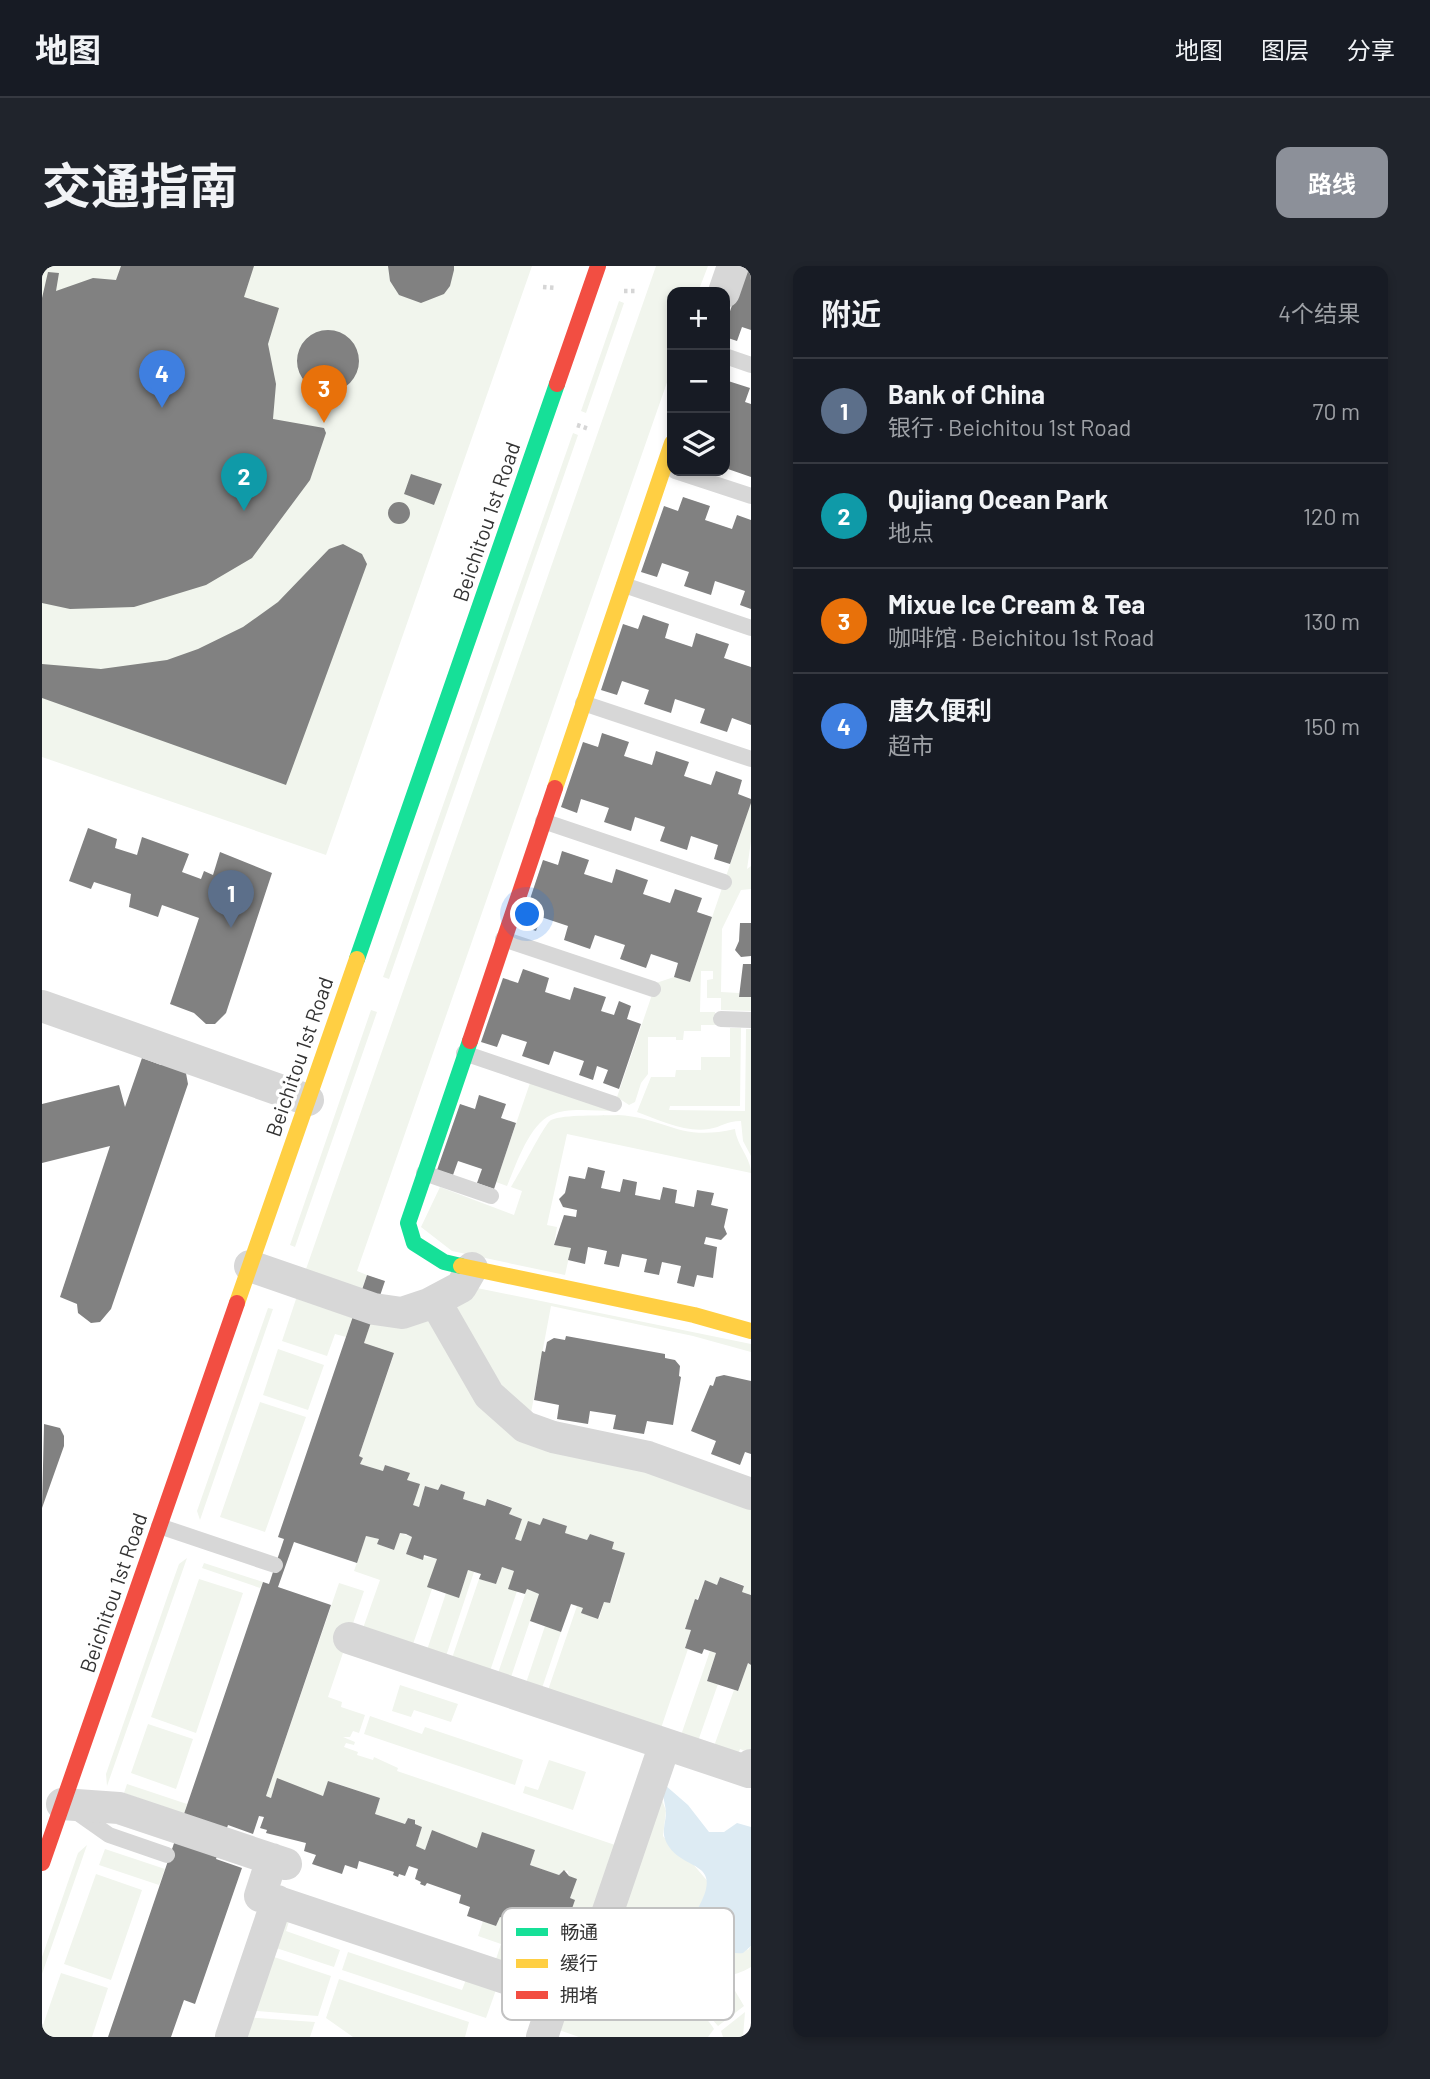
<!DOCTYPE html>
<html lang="zh">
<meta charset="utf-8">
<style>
:root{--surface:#171b24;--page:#20242c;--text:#f1f3f6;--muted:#9ea1a6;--line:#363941;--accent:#8c9099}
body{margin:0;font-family:Barlow,"Noto Sans SC",sans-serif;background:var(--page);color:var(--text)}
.controls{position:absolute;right:21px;top:21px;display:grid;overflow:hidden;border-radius:14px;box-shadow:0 4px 10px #0003}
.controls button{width:63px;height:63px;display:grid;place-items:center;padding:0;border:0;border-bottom:2px solid var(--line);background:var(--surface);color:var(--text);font:35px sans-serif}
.you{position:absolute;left:486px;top:649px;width:24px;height:24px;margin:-18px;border:5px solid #fff;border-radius:50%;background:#1a73e8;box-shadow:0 0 0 10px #1a73e833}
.badge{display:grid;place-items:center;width:46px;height:46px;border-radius:50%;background:var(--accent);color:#fff;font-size:23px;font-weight:700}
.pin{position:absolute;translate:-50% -58px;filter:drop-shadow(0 2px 4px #0008)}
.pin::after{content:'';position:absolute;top:37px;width:24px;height:21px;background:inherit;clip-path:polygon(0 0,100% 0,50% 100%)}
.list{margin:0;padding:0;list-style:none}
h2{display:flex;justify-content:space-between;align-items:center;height:91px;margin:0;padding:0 28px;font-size:30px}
h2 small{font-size:23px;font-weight:400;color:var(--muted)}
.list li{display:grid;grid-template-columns:46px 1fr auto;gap:21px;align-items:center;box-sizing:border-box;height:105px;padding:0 28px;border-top:2px solid var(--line)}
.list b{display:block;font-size:26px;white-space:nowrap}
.list p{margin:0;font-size:23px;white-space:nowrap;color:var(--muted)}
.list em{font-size:23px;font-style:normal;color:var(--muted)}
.icon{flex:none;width:38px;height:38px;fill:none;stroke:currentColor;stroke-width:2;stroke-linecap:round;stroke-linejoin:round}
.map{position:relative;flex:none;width:709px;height:1771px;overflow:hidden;border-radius:14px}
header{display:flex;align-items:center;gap:42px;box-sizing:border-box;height:98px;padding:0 35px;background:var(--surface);border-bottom:2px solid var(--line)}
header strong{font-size:33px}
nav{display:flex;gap:38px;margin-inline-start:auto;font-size:24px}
.intro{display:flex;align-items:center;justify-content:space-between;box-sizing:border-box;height:168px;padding:0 42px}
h1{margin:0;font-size:49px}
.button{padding:18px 32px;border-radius:14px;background:var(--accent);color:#fff;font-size:24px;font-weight:700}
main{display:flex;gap:42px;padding:0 42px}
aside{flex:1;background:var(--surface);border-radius:14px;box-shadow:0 4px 10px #0003}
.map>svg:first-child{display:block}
.green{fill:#f1f5ed}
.water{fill:#ddebf3}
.building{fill:#818181}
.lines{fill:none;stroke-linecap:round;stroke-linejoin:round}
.path{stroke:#d6d6d6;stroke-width:4.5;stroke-dasharray:3.5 3.5;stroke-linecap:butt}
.lane{stroke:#d7d7d7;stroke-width:16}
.street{stroke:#d7d7d7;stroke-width:32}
.fast{stroke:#16e098;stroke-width:16}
.slow{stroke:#ffcf43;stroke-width:16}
.jam{stroke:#f24e42;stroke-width:16}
.labels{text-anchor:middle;stroke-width:7;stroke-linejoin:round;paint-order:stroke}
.street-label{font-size:21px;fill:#333;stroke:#fff}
.key{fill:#fff;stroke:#c2c2c2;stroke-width:2}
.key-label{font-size:19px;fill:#333}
</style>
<header>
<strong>地图</strong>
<nav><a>地图</a><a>图层</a><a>分享</a></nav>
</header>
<div class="intro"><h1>交通指南</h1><a class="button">路线</a></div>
<main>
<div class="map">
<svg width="709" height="1771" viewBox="0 0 709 1771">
<rect width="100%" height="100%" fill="#fff"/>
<path class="green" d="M 0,0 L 490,0 L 284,589 L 0,491 Z
M 614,0 L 666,0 L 656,26 L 630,26 L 630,102 L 315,1005 L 325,1009 L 319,1025 L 263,1006 Z
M 577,35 L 582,37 L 544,147 L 539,145 Z
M 531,167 L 536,169 L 347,713 L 341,711 Z
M 709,537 L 709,575 L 705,603 L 709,600 L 709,623 L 699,624 L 680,663 L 679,726 L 697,727 L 697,731 L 709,731 L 709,745 L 679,744 L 679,732 L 665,732 L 665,714 L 671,713 L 671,705 L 659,705 L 658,746 L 673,746 L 673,759 L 659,759 L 659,765 L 642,765 L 641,774 L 634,774 L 634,771 L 606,771 L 606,808 L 599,817 L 593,836 L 587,839 L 575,831 L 614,717 L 632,711 L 648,716 Z
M 329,744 L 335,746 L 253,981 L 248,979 Z
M 688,762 L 699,762 L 698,840 L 628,840 L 627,844 L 703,845 L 704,763 L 709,763 L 709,890 L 701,875 L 699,855 C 684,855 680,861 667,863 C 644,867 617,854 595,846 L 609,811 L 633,811 L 634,804 L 659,804 L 659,791 L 688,791 Z
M 488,817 L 570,845 C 552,845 525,841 509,849 C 487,859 474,899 465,920 L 454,916 Z
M 576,849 C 625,852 637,876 693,863 C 695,880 709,892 709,907 L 525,868 L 505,959 L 515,961 L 512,979 L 529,982 L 523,1009 L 410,985 L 379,961 L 398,921 L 472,949 L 480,925 L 469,921 C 476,911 503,857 509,854 C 523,848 559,850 576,849 Z
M 435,1022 L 709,1078 L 709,1086 L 651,1070 L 509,1040 L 488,1152 L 473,1141 L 413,1043 Z
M 255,1030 L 311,1049 L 304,1071 L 293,1068 L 285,1090 L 240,1075 Z
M 226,1042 L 231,1043 L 158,1254 L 155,1245 Z
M 329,1055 L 387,1055 L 425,1115 L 569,1192 L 709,1239 L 709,1329 L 700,1326 L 702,1319 L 678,1311 L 675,1319 L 663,1315 L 643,1362 L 649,1364 L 643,1381 L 646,1383 L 618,1465 L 505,1427 L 535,1340 L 541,1342 L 540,1347 L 557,1353 L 562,1336 L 568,1337 L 578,1309 L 570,1283 L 572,1276 L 548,1268 L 545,1274 L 523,1267 L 525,1260 L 501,1252 L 498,1259 L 486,1255 L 479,1275 L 473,1273 L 480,1253 L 467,1248 L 469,1241 L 446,1233 L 443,1240 L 421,1233 L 423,1226 L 399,1218 L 396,1224 L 383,1220 L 377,1241 L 371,1239 L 365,1214 L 367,1207 L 343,1199 L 341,1205 L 318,1198 L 321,1192 L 317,1190 L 352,1088 L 322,1077 Z
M 236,1083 L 282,1099 L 266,1144 L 221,1129 Z
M 218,1136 L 264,1151 L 223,1266 L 178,1251 Z
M 358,1267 L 370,1271 L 364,1288 L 395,1293 L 390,1323 L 370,1381 L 320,1365 L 338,1314 L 312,1305 L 324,1270 L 337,1273 L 335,1278 L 351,1284 Z
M 145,1292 L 65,1520 L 64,1508 L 127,1326 L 137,1298 Z
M 162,1297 L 221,1316 L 218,1322 L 160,1302 Z
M 460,1301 L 472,1305 L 475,1325 L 447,1408 L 409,1395 L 437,1313 L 454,1318 Z
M 426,1304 L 432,1306 L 403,1393 L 384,1387 L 404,1327 L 417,1331 Z
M 157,1313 L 201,1327 L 154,1467 L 109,1451 Z
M 297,1317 L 322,1325 L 286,1431 L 300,1436 L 299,1441 L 323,1449 L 317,1467 L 311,1465 L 308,1471 L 301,1471 L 313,1476 L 312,1479 L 304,1477 L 302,1481 L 316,1486 L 315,1489 L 331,1494 L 332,1491 L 356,1502 L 355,1505 L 579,1581 L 530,1725 L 452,1699 L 459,1678 L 436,1670 L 441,1655 L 454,1660 L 458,1651 L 469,1654 L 471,1647 L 506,1659 L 506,1661 L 518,1662 L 532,1634 L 528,1632 L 526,1605 L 520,1605 L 517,1609 L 488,1599 L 493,1584 L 435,1582 L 390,1564 L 383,1584 L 374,1580 L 380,1561 L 373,1558 L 372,1553 L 366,1552 L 363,1558 L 333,1548 L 338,1532 L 287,1515 L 281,1530 L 235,1513 L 229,1532 L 224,1530 Z
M 485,1323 L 497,1328 L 468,1414 L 455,1410 Z
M 503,1360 L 519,1366 L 499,1425 L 483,1420 Z
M 668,1385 L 674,1387 L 665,1414 L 676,1418 L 655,1478 L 638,1472 Z
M 706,1397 L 709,1399 L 709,1487 L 698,1483 L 695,1491 L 671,1483 L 692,1424 L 696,1425 Z
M 358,1419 L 416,1438 L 409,1456 L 372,1444 L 369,1451 L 350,1445 Z
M 328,1450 L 380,1468 L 383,1461 L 481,1494 L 473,1519 L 322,1468 Z
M 106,1458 L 151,1473 L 134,1523 L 89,1507 Z
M 627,1490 L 619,1531 L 624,1545 L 621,1570 L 632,1584 L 651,1598 L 667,1617 L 667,1624 L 654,1646 L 706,1684 L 709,1680 L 709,1701 C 660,1730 660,1674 634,1655 C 619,1644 599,1643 582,1641 L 580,1646 L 600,1648 L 577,1715 L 588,1719 C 612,1771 647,1721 672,1763 L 666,1771 L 537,1771 L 517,1764 L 523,1748 L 537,1752 Z
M 507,1494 L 544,1506 L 531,1544 L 481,1527 L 483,1520 L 496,1524 Z
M 85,1518 L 145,1538 L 142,1548 L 82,1527 Z
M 45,1579 L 0,1708 L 0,1691 L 36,1587 Z
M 63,1583 L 123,1603 L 117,1619 L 57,1599 Z
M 54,1608 L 100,1624 L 69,1714 L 22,1698 Z
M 236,1648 L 248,1652 L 244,1665 L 298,1684 L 292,1701 L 225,1679 Z
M 613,1651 L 637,1664 L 662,1705 L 686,1713 L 702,1740 L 676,1760 L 660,1742 L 608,1742 C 579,1718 603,1680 613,1651 Z
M 306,1686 L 420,1724 L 425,1711 L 455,1721 L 444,1752 L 300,1704 Z
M 223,1688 L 289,1710 L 276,1750 L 203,1744 Z
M 19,1707 L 66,1722 L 50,1771 L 0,1771 L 0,1762 Z
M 297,1713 L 427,1756 L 423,1771 L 311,1771 L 284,1752 Z
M 703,1746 L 701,1771 L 681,1771 L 679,1765 Z
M 201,1751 L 273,1756 L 268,1771 L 206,1771 L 195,1768 Z"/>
<path class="water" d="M 623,1519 L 646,1539 L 667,1566 L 682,1566 L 695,1557 L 709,1561 L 709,1680 L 701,1687 C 680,1690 653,1667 654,1646 C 687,1590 636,1608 623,1573 C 620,1564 624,1555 624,1546 C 623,1534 619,1531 623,1519 Z"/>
<path class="building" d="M 79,0 L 212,0 L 202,31 L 237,42 L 226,78 L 234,118 L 231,153 L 282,162 L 284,167 L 268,214 L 210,292 L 164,319 L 92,341 L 28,343 L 0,337 L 0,32 L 6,6 L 17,7 L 14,25 L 51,12 L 74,14 Z
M 346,0 L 412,0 L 412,4 L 408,20 L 402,28 L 379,37 L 357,29 L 348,15 Z
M 702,4 L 709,6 L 709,64 L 700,61 L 695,75 L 683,71 L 683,60 Z
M255 95a31 31 0 1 1 62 0a31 31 0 1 1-62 0Z
M 683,114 L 708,122 L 703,136 L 709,138 L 709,211 L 683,202 L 687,188 L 683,187 Z
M 369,208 L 400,218 L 392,239 L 362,228 Z
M 641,231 L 668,240 L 663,254 L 690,263 L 695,249 L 709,254 L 709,343 L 698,339 L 703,325 L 673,315 L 669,329 L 642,320 L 647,306 L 620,297 L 615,311 L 599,306 L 622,240 L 636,245 Z
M346 247a11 11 0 1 1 22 0a11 11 0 1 1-22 0Z
M 301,278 L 320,288 L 325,298 L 244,519 L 0,432 L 0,398 L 59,403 L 125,394 L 156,383 L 201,361 L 236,336 L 287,283 Z
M 601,349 L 627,358 L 623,372 L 650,381 L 654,367 L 687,378 L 682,392 L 709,401 L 709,459 L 690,452 L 685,466 L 658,457 L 663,443 L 633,433 L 629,447 L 602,438 L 607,424 L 580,415 L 575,429 L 559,424 L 581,358 L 596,363 Z
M 560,467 L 587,476 L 582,490 L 610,499 L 614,485 L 647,496 L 642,510 L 669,519 L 674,505 L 700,514 L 696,528 L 709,533 L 709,537 L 688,598 L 672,593 L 676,579 L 649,570 L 645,584 L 618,575 L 623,561 L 593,551 L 589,565 L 562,556 L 567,542 L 539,533 L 535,547 L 519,541 L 541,476 L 556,481 Z
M 46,562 L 75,573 L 73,582 L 95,589 L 100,571 L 147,588 L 140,606 L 159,613 L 162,605 L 171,609 L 178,586 L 230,607 L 184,747 L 173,758 L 164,758 L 152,747 L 128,738 L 157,652 L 120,639 L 116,651 L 87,641 L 89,628 L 52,616 L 49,623 L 27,615 Z
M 520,585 L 547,594 L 542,608 L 570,617 L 574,603 L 606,614 L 601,628 L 628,637 L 633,623 L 660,632 L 655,646 L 670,651 L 648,716 L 632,711 L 636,697 L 609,688 L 604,702 L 578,693 L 583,679 L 553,669 L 548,683 L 522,674 L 526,660 L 499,651 L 494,665 L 479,660 L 501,594 L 516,599 Z
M 698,657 L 709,657 L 709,690 L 699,691 L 693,684 L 697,675 Z
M 701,698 L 709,698 L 709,731 L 697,731 Z
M 481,703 L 507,712 L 503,726 L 528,734 L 532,721 L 564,731 L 559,745 L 572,749 L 577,735 L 589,740 L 585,753 L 599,758 L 577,823 L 561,817 L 566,804 L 555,800 L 551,814 L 537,809 L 542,795 L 512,785 L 507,799 L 480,790 L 485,776 L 460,768 L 455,781 L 439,776 L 461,712 L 476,717 Z
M 100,792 L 119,799 L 128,796 L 143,802 L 146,818 L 69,1043 L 58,1056 L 49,1057 L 36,1047 L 35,1038 L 18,1031 L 68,880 L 0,897 L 0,838 L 77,819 L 83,841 Z
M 437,829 L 464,838 L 459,852 L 474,857 L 452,923 L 435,917 L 440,903 L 416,895 L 411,909 L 395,904 L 418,838 L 433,843 Z
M 546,901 L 563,905 L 559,922 L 578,926 L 581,913 L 595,916 L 593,929 L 618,934 L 621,921 L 635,924 L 633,937 L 652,941 L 655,924 L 672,927 L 669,939 L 686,943 L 682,961 L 685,968 L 679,974 L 664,971 L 662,978 L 675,981 L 671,1012 L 655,1009 L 652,1021 L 635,1017 L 639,1000 L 620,996 L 617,1009 L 602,1006 L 605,993 L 580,988 L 577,1001 L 562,998 L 565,985 L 546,981 L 543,998 L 526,994 L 529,982 L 512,979 L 522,949 L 534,951 L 535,944 L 521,941 L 517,933 L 523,927 L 527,910 L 543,913 Z
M 325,1009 L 343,1015 L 322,1077 L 352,1087 L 317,1190 L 321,1192 L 318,1198 L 341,1205 L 343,1199 L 368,1207 L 365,1214 L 378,1218 L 371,1239 L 377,1241 L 383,1220 L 396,1224 L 399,1218 L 423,1226 L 421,1233 L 443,1240 L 445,1233 L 470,1242 L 467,1248 L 480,1253 L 473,1273 L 479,1275 L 486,1255 L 498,1259 L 501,1252 L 525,1260 L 523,1267 L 545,1274 L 548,1268 L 572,1276 L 570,1283 L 583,1287 L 568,1337 L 562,1336 L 556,1353 L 539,1347 L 541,1342 L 529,1338 L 519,1366 L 488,1355 L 497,1328 L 485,1323 L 483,1328 L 466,1323 L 472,1305 L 460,1301 L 454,1318 L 437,1313 L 439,1308 L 426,1304 L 417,1332 L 385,1321 L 395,1293 L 382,1289 L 381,1294 L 364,1288 L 370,1271 L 364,1268 L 358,1267 L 352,1284 L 335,1278 L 337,1273 L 324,1270 L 315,1297 L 252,1276 L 236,1321 L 289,1339 L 224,1530 L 229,1532 L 235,1512 L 281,1530 L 286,1515 L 338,1532 L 333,1548 L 363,1558 L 366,1552 L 373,1554 L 373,1558 L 380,1561 L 374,1580 L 383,1584 L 390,1564 L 435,1582 L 440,1566 L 493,1584 L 488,1599 L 517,1609 L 522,1604 L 527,1610 L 535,1613 L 528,1632 L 533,1634 L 526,1654 L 521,1652 L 518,1663 L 512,1660 L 511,1663 L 471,1647 L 469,1655 L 458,1651 L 454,1660 L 425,1650 L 428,1641 L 417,1637 L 419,1629 L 385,1617 L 383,1620 L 378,1618 L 379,1616 L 373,1613 L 376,1603 L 367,1600 L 363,1610 L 357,1608 L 356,1611 L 351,1609 L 352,1606 L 317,1595 L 315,1603 L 303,1599 L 300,1608 L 270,1598 L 274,1589 L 262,1585 L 264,1577 L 224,1567 L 225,1564 L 218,1562 L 222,1551 L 217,1550 L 211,1568 L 186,1559 L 174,1593 L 200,1602 L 153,1738 L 142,1734 L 129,1771 L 66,1771 L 221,1316 L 227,1318 L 242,1273 L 236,1271 Z
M 524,1070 L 623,1088 L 623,1092 L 633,1094 L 638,1100 L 637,1110 L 639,1111 L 631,1159 L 605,1155 L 602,1168 L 571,1163 L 574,1149 L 548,1145 L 546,1158 L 515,1153 L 517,1139 L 492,1134 L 500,1085 L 503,1086 L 505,1076 L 512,1072 L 523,1074 Z
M 682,1109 L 709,1115 L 709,1188 L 703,1186 L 698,1199 L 669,1188 L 674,1175 L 649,1165 L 668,1119 L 671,1120 L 674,1111 Z
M 2,1158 L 18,1162 L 22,1170 L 22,1180 L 0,1242 Z
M 678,1311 L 702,1320 L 700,1326 L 709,1329 L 709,1399 L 706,1397 L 696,1425 L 665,1415 L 674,1387 L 662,1383 L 660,1388 L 643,1382 L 649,1364 L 643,1363 L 653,1333 L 656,1334 L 663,1314 L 675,1319 Z"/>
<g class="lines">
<path class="path" d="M 501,21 L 514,22
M 582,25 L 595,25
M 535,159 L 547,163"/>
<path class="lane" d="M 683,90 L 709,99
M 633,205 L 709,230
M 582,319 L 709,362
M 541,437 L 709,493
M 501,555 L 682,616
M 461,673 L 611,723
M 679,753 L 709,754
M 422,787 L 572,838
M 382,907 L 449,930
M 117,1260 L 233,1299
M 30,1543 L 67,1569 L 125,1589"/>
<path class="street" d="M 682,26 L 691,0
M 0,740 L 266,834
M 208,1000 L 332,1043 L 360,1047 L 387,1038 L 419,1021 L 430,1002
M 393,1035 L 447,1129 L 483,1161 L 511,1171 L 606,1191 L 709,1228
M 307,1372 L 707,1506 L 709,1499
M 20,1538 L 77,1542 L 244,1598
M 230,1593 L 218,1630 L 535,1736 L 623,1478
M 189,1771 L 235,1635
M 500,1771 L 514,1729"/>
<path class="fast" d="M 315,693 L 515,118
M 419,1000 L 402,996 L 372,977 L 366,957 L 428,775"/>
<path class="slow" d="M 513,522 L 630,177
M 419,1000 L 652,1049 L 709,1065
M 195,1037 L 315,693"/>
<path class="jam" d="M 515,118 L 556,0
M 428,775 L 513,522
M 0,1597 L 195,1037"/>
</g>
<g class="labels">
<g class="street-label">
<text transform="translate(445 256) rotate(-71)" y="7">Beichitou 1st Road</text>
<text transform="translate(258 791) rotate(-71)" y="7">Beichitou 1st Road</text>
<text transform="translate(72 1327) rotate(-71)" y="7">Beichitou 1st Road</text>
</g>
</g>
<rect x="460" y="1642" width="232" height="112" rx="10" class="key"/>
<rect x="474" y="1662" width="32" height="8" fill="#16e098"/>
<rect x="474" y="1693" width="32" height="9" fill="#ffcf43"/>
<rect x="474" y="1725" width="32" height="8" fill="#f24e42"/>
<g class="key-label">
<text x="518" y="1673">畅通</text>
<text x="518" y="1704">缓行</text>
<text x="518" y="1736">拥堵</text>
</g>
</svg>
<div class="controls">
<button>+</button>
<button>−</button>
<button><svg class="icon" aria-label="layers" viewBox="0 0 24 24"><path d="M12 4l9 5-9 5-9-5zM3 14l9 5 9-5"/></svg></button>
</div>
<div class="you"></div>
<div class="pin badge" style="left:189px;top:662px;background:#5c6f8a">1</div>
<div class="pin badge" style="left:202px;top:245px;background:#0f9aa8">2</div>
<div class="pin badge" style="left:282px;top:157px;background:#e8710a">3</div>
<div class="pin badge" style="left:120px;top:142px;background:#3f7fe0">4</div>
</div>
<aside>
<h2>附近<small>4个结果</small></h2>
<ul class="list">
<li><span class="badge" style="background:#5c6f8a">1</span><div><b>Bank of China</b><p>银行 · Beichitou 1st Road</p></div><em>70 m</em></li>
<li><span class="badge" style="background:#0f9aa8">2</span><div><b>Qujiang Ocean Park</b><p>地点</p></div><em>120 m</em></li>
<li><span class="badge" style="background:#e8710a">3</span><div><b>Mixue Ice Cream &amp; Tea</b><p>咖啡馆 · Beichitou 1st Road</p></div><em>130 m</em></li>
<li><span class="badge" style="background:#3f7fe0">4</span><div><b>唐久便利</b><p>超市</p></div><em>150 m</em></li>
</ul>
</aside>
</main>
